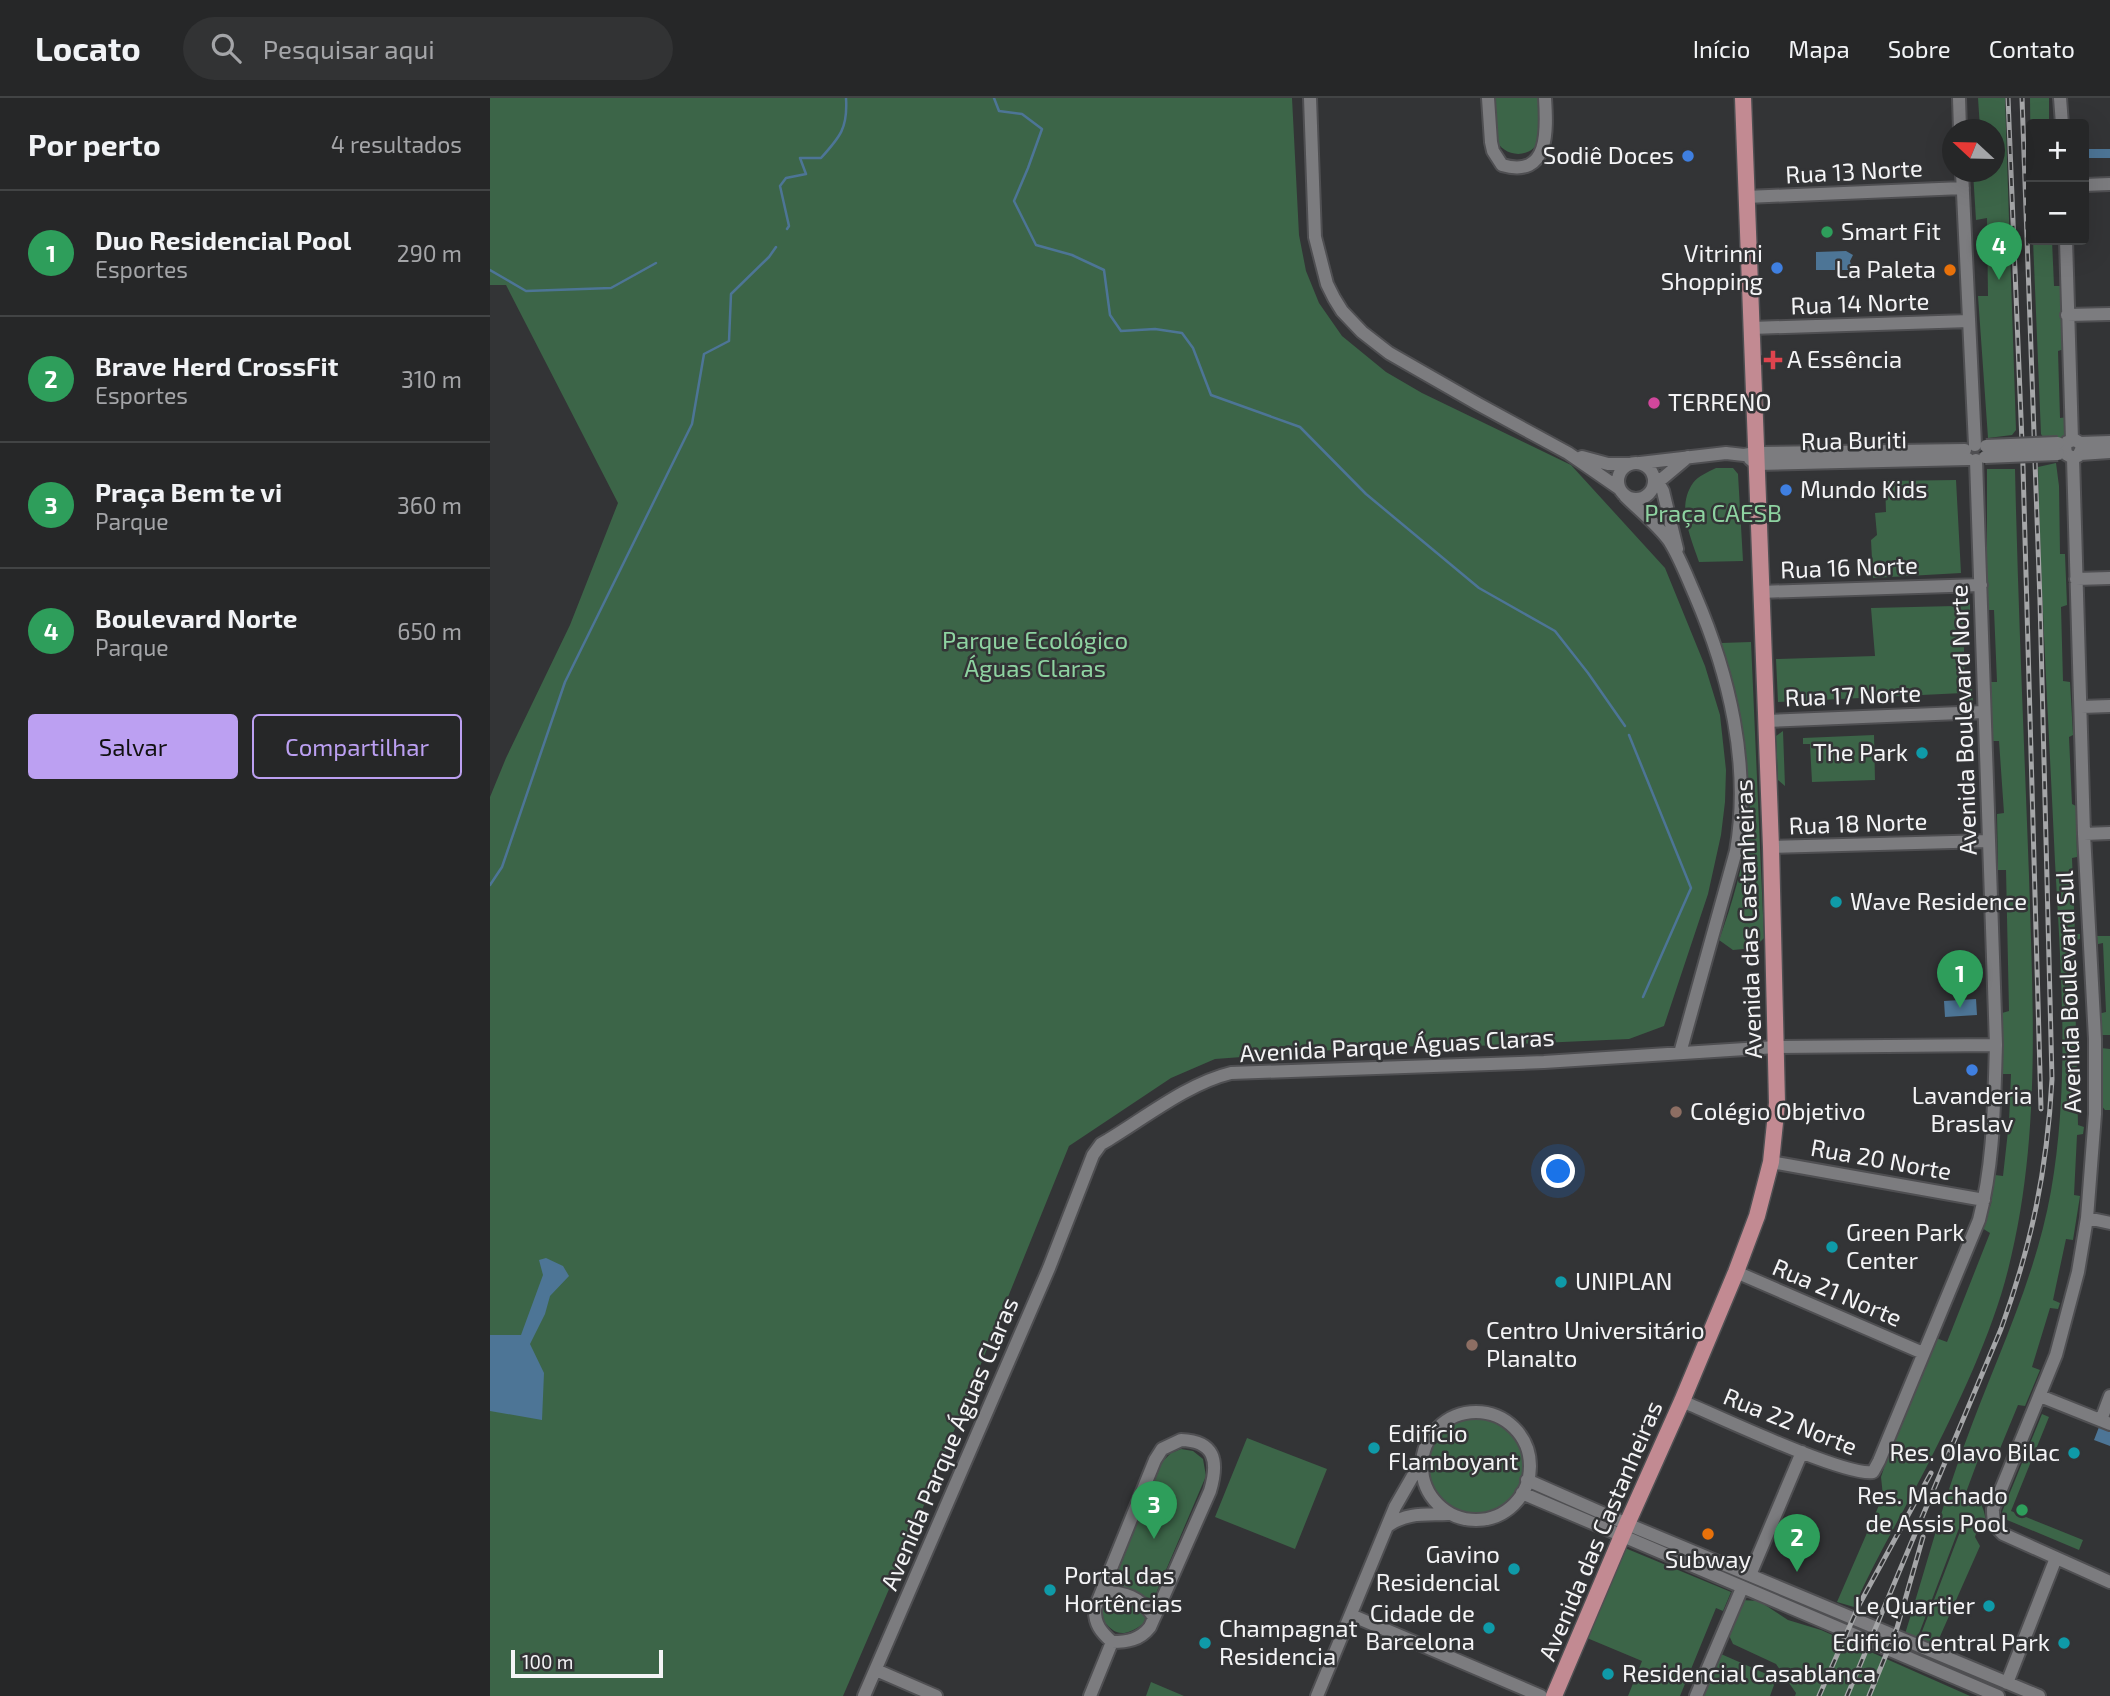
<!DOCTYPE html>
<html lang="pt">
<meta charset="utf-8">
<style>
:root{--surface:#262728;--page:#323334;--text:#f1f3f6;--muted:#a4a5a8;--line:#424445;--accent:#bca0f2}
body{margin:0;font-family:"Exo 2",sans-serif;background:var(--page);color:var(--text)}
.controls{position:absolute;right:21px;top:21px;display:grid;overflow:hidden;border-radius:7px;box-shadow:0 7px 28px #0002}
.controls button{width:63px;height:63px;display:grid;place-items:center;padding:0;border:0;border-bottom:2px solid var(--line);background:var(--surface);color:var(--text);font:35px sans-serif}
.compass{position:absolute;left:1452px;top:21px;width:63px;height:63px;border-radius:50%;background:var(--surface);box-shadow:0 7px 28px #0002;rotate:292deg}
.scale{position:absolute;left:21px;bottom:18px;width:152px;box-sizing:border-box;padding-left:7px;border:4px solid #f4f4f6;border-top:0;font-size:19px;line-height:24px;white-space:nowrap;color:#f4f4f6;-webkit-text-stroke:5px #333436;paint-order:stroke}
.you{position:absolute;left:1069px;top:1074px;width:24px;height:24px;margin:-18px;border:5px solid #fff;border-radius:50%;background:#1a73e8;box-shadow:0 0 0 10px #1a73e833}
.badge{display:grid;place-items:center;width:46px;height:46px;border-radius:50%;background:var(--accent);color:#fff;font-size:23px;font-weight:700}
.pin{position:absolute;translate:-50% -58px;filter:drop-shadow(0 2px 4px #0008)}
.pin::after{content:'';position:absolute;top:37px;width:24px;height:21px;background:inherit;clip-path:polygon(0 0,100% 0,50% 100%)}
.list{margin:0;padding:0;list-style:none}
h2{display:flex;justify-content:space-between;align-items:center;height:91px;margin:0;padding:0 28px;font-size:30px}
h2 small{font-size:23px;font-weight:400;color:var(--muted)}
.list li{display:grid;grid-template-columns:46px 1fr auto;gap:21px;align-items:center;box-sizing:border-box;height:126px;padding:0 28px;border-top:2px solid var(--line)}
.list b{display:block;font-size:26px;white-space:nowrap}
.list p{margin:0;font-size:23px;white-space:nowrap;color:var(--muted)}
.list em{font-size:23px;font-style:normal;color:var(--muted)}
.actions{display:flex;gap:14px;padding:21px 28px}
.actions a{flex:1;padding:16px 0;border:2px solid var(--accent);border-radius:7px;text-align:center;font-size:24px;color:var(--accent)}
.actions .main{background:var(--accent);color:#111}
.icon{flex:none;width:38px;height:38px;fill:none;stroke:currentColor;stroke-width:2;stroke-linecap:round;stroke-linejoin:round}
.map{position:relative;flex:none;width:1620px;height:1598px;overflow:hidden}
header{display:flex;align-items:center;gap:42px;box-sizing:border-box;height:98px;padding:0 35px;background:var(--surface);border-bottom:2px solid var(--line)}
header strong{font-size:33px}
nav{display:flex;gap:38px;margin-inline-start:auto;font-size:24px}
.search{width:490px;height:63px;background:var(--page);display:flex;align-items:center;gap:18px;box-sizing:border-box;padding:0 24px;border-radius:38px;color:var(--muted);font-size:26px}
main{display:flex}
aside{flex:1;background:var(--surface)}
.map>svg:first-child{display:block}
.green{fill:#3c6548}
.water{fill:#4d7596}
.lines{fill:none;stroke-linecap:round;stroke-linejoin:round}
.stream{stroke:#4d7596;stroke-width:2.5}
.minor-casing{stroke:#4f4f52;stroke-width:16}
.major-casing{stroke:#4f4f52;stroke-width:19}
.minor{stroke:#7c7c7f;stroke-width:12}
.major{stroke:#c28a92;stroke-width:16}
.rail-casing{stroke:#a5a6a8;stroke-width:5}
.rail{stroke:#333436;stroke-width:2.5;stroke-dasharray:8;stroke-linecap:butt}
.minor-bridge-casing{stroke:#4f4f52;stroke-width:16;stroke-linecap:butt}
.minor-bridge{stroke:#7c7c7f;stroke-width:12}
.shop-dot{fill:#3f7fe0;stroke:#333436;stroke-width:2.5}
.leisure-dot{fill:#2e9e5b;stroke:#333436;stroke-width:2.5}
.food-dot{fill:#e8710a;stroke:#333436;stroke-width:2.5}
.health-dot{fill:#e0444e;stroke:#333436;stroke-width:2.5}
.hotel-dot{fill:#d1479c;stroke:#333436;stroke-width:2.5}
.culture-dot{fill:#0f9aa8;stroke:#333436;stroke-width:2.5}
.education-dot{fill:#8d6e63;stroke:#333436;stroke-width:2.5}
.labels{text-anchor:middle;stroke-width:5;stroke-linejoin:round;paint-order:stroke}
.poi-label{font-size:24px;fill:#f4f4f6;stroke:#333436;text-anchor:start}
.street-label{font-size:24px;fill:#f4f4f6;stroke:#333436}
.park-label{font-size:24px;fill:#8ed3a1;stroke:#333436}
</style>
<header>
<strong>Locato</strong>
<div class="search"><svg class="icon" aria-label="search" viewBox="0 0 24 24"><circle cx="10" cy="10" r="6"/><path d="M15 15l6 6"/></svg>Pesquisar aqui</div>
<nav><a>Início</a><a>Mapa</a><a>Sobre</a><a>Contato</a></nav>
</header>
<main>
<aside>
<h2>Por perto<small>4 resultados</small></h2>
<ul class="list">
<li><span class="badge" style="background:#2e9e5b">1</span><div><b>Duo Residencial Pool</b><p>Esportes</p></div><em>290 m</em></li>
<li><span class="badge" style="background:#2e9e5b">2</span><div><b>Brave Herd CrossFit</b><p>Esportes</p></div><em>310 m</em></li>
<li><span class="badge" style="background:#2e9e5b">3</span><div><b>Praça Bem te vi</b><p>Parque</p></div><em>360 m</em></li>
<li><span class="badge" style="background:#2e9e5b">4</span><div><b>Boulevard Norte</b><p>Parque</p></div><em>650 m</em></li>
</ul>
<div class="actions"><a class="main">Salvar</a><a>Compartilhar</a></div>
</aside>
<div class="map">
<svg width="1620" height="1598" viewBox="0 0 1620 1598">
<rect width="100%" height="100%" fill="#333436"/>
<path class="green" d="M 0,0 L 802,0 L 809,137 L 816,173 L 829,205 L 852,238 L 896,274 L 932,295 L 1081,367 L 1175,470 L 1215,568 L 1230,617 L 1236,672 L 1235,704 L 1231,737 L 1218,796 L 1174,928 L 1139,941 L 961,949 L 898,948 L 725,961 L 681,980 L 579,1048 L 415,1454 L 353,1598 L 0,1598 L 0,699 L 16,660 L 80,527 L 128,405 L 16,187 L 0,187 Z
M 1002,0 L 1050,0 C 1050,12 1053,27 1050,39 C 1044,62 1012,61 1005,39 C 1002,27 1003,12 1002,0 Z
M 1488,0 L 1515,0 L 1526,332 L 1522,337 L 1498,340 L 1488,198 L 1498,198 L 1497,120 L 1486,122 L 1483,74 L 1504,74 L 1504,32 L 1490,31 Z
M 1540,0 L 1559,0 L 1559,26 L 1541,26 L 1541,90 Z
M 1543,142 L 1562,142 L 1564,188 L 1571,188 L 1574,251 L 1568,253 L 1570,320 L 1578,319 L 1575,337 L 1570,340 L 1553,339 L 1551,336 Z
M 1566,365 L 1569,388 L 1570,456 L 1575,456 L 1577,507 L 1571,509 L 1573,583 L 1580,584 L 1583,637 L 1579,639 L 1582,706 L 1586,708 L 1587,759 L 1582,760 L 1585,836 L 1590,836 L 1590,841 L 1584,843 L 1588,1027 L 1594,1029 L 1593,1036 L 1587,1037 L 1584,1097 L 1590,1098 L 1583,1142 L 1576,1141 L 1563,1202 L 1570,1205 L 1568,1211 L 1560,1210 L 1542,1269 L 1550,1272 L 1535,1308 L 1528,1307 L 1507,1358 L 1491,1354 L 1475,1397 C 1491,1405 1492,1403 1496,1422 L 1488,1429 L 1485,1439 L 1490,1448 L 1444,1552 L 1428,1544 L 1476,1418 L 1474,1417 L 1427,1541 L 1415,1536 C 1435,1473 1451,1410 1474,1348 C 1505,1262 1545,1183 1561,1093 C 1580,985 1571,873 1565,764 C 1559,632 1551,501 1548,369 Z
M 1226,370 L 1243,370 L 1248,376 L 1253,463 L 1209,464 C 1201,440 1186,409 1203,385 C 1208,378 1218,374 1226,370 Z
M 1497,371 L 1525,371 C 1528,507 1534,642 1539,778 C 1543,910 1551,1043 1518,1172 C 1502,1236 1467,1309 1437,1368 C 1413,1415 1385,1461 1364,1509 L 1347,1504 L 1393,1398 L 1391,1379 L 1396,1364 L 1446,1240 L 1457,1244 L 1500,1135 L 1492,1130 L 1501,1106 L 1505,1077 L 1513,1078 L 1519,1024 L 1521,976 L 1513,976 L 1512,915 L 1519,913 L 1516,772 L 1508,772 L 1507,716 L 1514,715 L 1509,643 L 1502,643 L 1501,584 L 1507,584 L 1504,512 L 1497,512 Z
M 1466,382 L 1471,475 L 1383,480 L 1381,442 L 1387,437 L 1385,415 L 1396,414 L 1395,383 Z
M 1466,500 L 1475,501 L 1480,505 L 1480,512 L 1473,513 L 1475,591 L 1482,591 L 1483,604 L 1474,605 L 1473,595 L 1288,604 L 1286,561 L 1385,558 L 1381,510 L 1465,508 Z
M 1261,544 L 1274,840 L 1264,850 L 1243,852 L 1229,842 C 1242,807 1254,764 1259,727 C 1261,715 1259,701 1258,689 C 1256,638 1248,593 1231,545 Z
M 1293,633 L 1295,688 L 1288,682 L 1286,638 Z
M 1384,637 L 1385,682 L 1322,684 L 1320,646 L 1313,646 L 1313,640 Z
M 1607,838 L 1620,838 L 1620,937 L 1609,937 L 1608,916 L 1616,914 L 1613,845 L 1608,846 Z
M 1611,950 L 1620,951 L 1620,1012 L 1615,1012 L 1609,1005 L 1608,957 Z
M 1552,1316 L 1559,1319 L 1521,1413 L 1593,1442 L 1589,1452 L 1510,1419 Z
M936 1368a51 51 0 1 1 102 0a51 51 0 1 1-102 0Z
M 757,1340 L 837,1371 L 805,1451 L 725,1419 Z
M 691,1351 L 703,1353 L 713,1361 L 716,1378 L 653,1526 C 633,1540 624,1538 610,1518 L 612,1505 L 672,1364 L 681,1355 Z
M 1135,1450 L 1241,1494 L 1233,1513 L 1226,1510 L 1190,1598 L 1138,1598 L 1152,1563 L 1097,1540 Z
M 1251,1502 L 1269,1503 L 1298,1522 L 1331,1532 L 1480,1598 L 1305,1598 L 1306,1595 L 1286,1566 L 1243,1546 L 1237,1533 Z
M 1231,1556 L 1281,1578 L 1284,1587 L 1280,1598 L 1212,1598 Z
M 661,1584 L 694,1598 L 656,1598 Z"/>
<path class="water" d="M 1595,51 L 1620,51 L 1620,60 L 1595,60 Z
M 1356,153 L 1363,157 L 1360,163 L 1362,172 L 1326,172 L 1326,154 Z
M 1486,901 L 1487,917 L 1455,919 L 1454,903 Z
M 56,1160 L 73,1168 L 79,1178 L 60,1198 L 55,1216 L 40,1246 L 54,1275 L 52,1322 L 0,1313 L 0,1237 L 31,1237 L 53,1177 L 49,1162 Z
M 1609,1329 L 1620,1334 L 1620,1348 L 1604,1342 Z"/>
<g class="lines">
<path class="stream" d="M 504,0 L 509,13 L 532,16 L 552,31 L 538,70 L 524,103 L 546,147 L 582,157 L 614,172 L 620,217 L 631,233 L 665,231 L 692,235 L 703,250 L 721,297 L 810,329 L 876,396 L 989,490 L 1065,533 L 1098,575 L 1135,628
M 297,131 L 299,128 L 290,88 L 296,80 L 316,76 L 310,60 L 331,60 C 350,39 358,30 356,0
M 0,172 L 36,193 L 121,190 L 166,165
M 1139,637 L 1201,790 L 1153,899
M 0,787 L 12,769 L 75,584 L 202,326 L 214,256 L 239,243 L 241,196 L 279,159 L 286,149"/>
<defs>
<path id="minor" d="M 820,0 L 825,139 L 837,186 L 844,200 L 852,213 L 872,234 L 899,255 L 988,306 L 1078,355 L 1130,391
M 998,0 L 1001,44 L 1003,53 L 1012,67 C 1060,81 1057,31 1055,0
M 1469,0 L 1470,32
M 1570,0 L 1572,26
M 1472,74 L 1485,347
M 1594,87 L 1620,86
M 1256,99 L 1473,90
M 1576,142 L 1582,342
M 1577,217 L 1620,216
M 1261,230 L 1479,223
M 1577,344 L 1585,342 L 1590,345 L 1592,350 L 1588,358 L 1583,360 L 1576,356 L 1575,348 L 1578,344
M 1590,345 L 1620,344
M 1590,356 L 1620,354
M 1092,359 L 1118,366 L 1140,366
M 1583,360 L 1594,736 L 1605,941 L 1605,1016 L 1597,1120 L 1588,1174 L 1566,1257 L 1503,1411 C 1503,1423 1504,1428 1513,1436 L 1620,1484
M 1260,361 L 1266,366 L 1478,361
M1128 383a18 18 0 1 1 36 0a18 18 0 1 1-36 0Z
M 1150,365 L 1236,355 L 1254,357 L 1265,355 L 1475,352
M 1165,382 L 1173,380 L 1198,359
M 1165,384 L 1169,386 L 1173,393 L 1187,451
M 1135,398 C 1148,411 1170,429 1180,444 C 1190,460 1197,479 1205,497 C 1239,576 1261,667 1246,753 L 1190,955
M 1586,481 L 1620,480
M 1270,494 L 1491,487
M 1591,609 L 1620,608
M 1275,623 L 1494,614
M 1594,736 L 1620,735
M 1281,749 L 1499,743
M 1281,1064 L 1494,1102
M 1597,1120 L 1620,1125
M 1246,1174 L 1433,1255
M 1550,1298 L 1620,1326
M 1192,1303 C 1225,1317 1356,1379 1383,1374 L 1389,1363 L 1489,1122 C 1504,1065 1504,1006 1506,947 L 1486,362
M932 1368a54 54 0 1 1 108 0a54 54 0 1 1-108 0Z
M 1611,1322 L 1620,1298
M 691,1342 C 725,1343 729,1363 720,1393 L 660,1529 C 650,1542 637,1544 622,1544 C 611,1534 604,1526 605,1510 L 665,1362 L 672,1351 Z
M 1037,1382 L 1137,1426 L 1549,1598
M 1032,1395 L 1508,1598
M 899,1427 C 918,1414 936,1417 958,1416
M 1260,1477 L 1312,1354
M 612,1493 C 636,1495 649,1498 664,1519
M 861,1517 L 1051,1598
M 386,1572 L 446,1598
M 1517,1585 L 1566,1460
M 374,1598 L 559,1170 L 603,1057 L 611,1046 L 618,1042 C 656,1019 699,985 741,975 L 1054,964 L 1286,949 L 1506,947
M 600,1598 L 622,1544
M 827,1598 L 905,1409 L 932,1362
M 1206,1598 L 1252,1490"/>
<path id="major" d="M 1064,1598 L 1137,1426 L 1192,1303 L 1246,1174 L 1267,1118 L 1281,1064 L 1287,1005 L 1281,749 L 1253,0"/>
</defs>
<use href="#minor" class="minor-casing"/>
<use href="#major" class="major-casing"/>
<use href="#minor" class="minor"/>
<use href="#major" class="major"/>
<defs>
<path id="rail" d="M 1518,0 L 1533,369 L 1551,1011
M 1329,1598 L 1369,1507 L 1441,1375
M 1357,1598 L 1511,1231 C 1542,1145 1557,1073 1562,981 L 1550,503 L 1532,0
M 1379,1598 L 1407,1530 L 1433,1439"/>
</defs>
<use href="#rail" class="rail-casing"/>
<use href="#rail" class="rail"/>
<defs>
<path id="minor-bridge" d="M 1496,348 L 1568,345
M 1495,359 L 1568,356"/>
</defs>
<use href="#minor-bridge" class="minor-bridge-casing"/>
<use href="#minor-bridge" class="minor-bridge"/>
</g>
<g class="shop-dot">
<circle cx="1198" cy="58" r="7"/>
<circle cx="1287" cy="170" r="7"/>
<circle cx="1296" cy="392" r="7"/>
<circle cx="1482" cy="972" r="7"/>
</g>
<g class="leisure-dot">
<circle cx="1337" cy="134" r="7"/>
<circle cx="1532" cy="1412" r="7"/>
</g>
<g class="food-dot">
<circle cx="1460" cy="172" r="7"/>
<circle cx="1218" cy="1436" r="7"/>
</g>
<path class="health-dot" d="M1279.5 251.5h7v7h7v7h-7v7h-7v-7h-7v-7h7z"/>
<circle class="hotel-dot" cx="1164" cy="305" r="7"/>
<g class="culture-dot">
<circle cx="1432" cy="655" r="7"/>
<circle cx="1346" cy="804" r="7"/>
<circle cx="1342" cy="1149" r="7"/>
<circle cx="1071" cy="1184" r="7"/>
<circle cx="884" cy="1350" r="7"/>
<circle cx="1584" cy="1355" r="7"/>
<circle cx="1024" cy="1471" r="7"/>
<circle cx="560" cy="1492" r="7"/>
<circle cx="1499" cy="1508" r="7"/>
<circle cx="999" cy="1530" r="7"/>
<circle cx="715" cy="1545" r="7"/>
<circle cx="1574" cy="1545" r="7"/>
<circle cx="1118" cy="1576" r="7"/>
</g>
<g class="education-dot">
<circle cx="1186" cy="1014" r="7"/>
<circle cx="982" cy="1247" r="7"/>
</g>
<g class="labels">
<g class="poi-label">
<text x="1184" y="66" text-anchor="end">Sodiê Doces</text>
<text x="1351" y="142">Smart Fit</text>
<text x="1273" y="164" text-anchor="end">Vitrinni<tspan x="1273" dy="28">Shopping</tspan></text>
<text x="1446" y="180" text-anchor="end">La Paleta</text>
<text x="1297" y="270">A Essência</text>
<text x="1178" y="313">TERRENO</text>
<text x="1310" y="400">Mundo Kids</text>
<text x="1418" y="663" text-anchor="end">The Park</text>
<text x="1360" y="812">Wave Residence</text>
<text x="1482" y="1006" text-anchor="middle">Lavanderia<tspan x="1482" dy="28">Braslav</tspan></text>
<text x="1200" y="1022">Colégio Objetivo</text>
<text x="1356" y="1143">Green Park<tspan x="1356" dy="28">Center</tspan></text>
<text x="1085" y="1192">UNIPLAN</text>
<text x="996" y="1241">Centro Universitário<tspan x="996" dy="28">Planalto</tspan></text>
<text x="898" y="1344">Edifício<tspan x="898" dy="28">Flamboyant</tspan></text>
<text x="1570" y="1363" text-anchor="end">Res. OIavo Bilac</text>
<text x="1518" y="1406" text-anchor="end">Res. Machado<tspan x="1518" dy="28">de Assis Pool</tspan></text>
<text x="1010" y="1465" text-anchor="end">Gavino<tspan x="1010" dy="28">Residencial</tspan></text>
<text x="1218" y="1470" text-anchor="middle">Subway</text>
<text x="574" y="1486">Portal das<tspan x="574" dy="28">Hortências</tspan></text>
<text x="1485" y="1516" text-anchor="end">Le Quartier</text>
<text x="985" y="1524" text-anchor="end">Cidade de<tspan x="985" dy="28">Barcelona</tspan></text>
<text x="729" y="1539">Champagnat<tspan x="729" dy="28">Residencia</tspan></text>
<text x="1560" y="1553" text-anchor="end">Edificio Central Park</text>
<text x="1132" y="1584">Residencial Casablanca</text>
</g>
<g class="street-label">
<text transform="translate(1364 74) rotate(-3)" y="8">Rua 13 Norte</text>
<text transform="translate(1370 206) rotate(-2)" y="8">Rua 14 Norte</text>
<text transform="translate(1364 343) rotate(-1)" y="8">Rua Buriti</text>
<text transform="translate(1359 470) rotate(-2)" y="8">Rua 16 Norte</text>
<text transform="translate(1363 598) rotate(-2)" y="8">Rua 17 Norte</text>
<text transform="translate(1474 622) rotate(-92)" y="8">Avenida Boulevard Norte</text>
<text transform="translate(1368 726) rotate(-2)" y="8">Rua 18 Norte</text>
<text transform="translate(1259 821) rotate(-92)" y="8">Avenida das Castanheiras</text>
<text transform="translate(1579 894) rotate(-92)" y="8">Avenida Boulevard Sul</text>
<text transform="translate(907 948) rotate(-3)" y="8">Avenida Parque Águas Claras</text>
<text transform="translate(1391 1062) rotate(10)" y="8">Rua 20 Norte</text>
<text transform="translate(1347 1195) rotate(23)" y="8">Rua 21 Norte</text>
<text transform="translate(1300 1324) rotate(22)" y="8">Rua 22 Norte</text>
<text transform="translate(460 1346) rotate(-67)" y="8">Avenida Parque Águas Claras</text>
<text transform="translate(1111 1433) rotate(-67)" y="8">Avenida das Castanheiras</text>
</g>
<g class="park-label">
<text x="1223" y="424">Praça CAESB</text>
<text x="545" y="551">Parque Ecológico<tspan x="545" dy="28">Águas Claras</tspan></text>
</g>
</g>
</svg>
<div class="controls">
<button>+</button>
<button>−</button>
</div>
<svg class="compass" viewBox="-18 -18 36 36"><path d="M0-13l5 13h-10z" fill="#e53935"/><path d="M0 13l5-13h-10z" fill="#a4a5a8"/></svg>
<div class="scale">100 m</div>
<div class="you"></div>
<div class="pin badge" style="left:1470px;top:910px;background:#2e9e5b">1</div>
<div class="pin badge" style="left:1307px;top:1474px;background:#2e9e5b">2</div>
<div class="pin badge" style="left:664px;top:1441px;background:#2e9e5b">3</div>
<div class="pin badge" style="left:1509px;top:182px;background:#2e9e5b">4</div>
</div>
</main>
